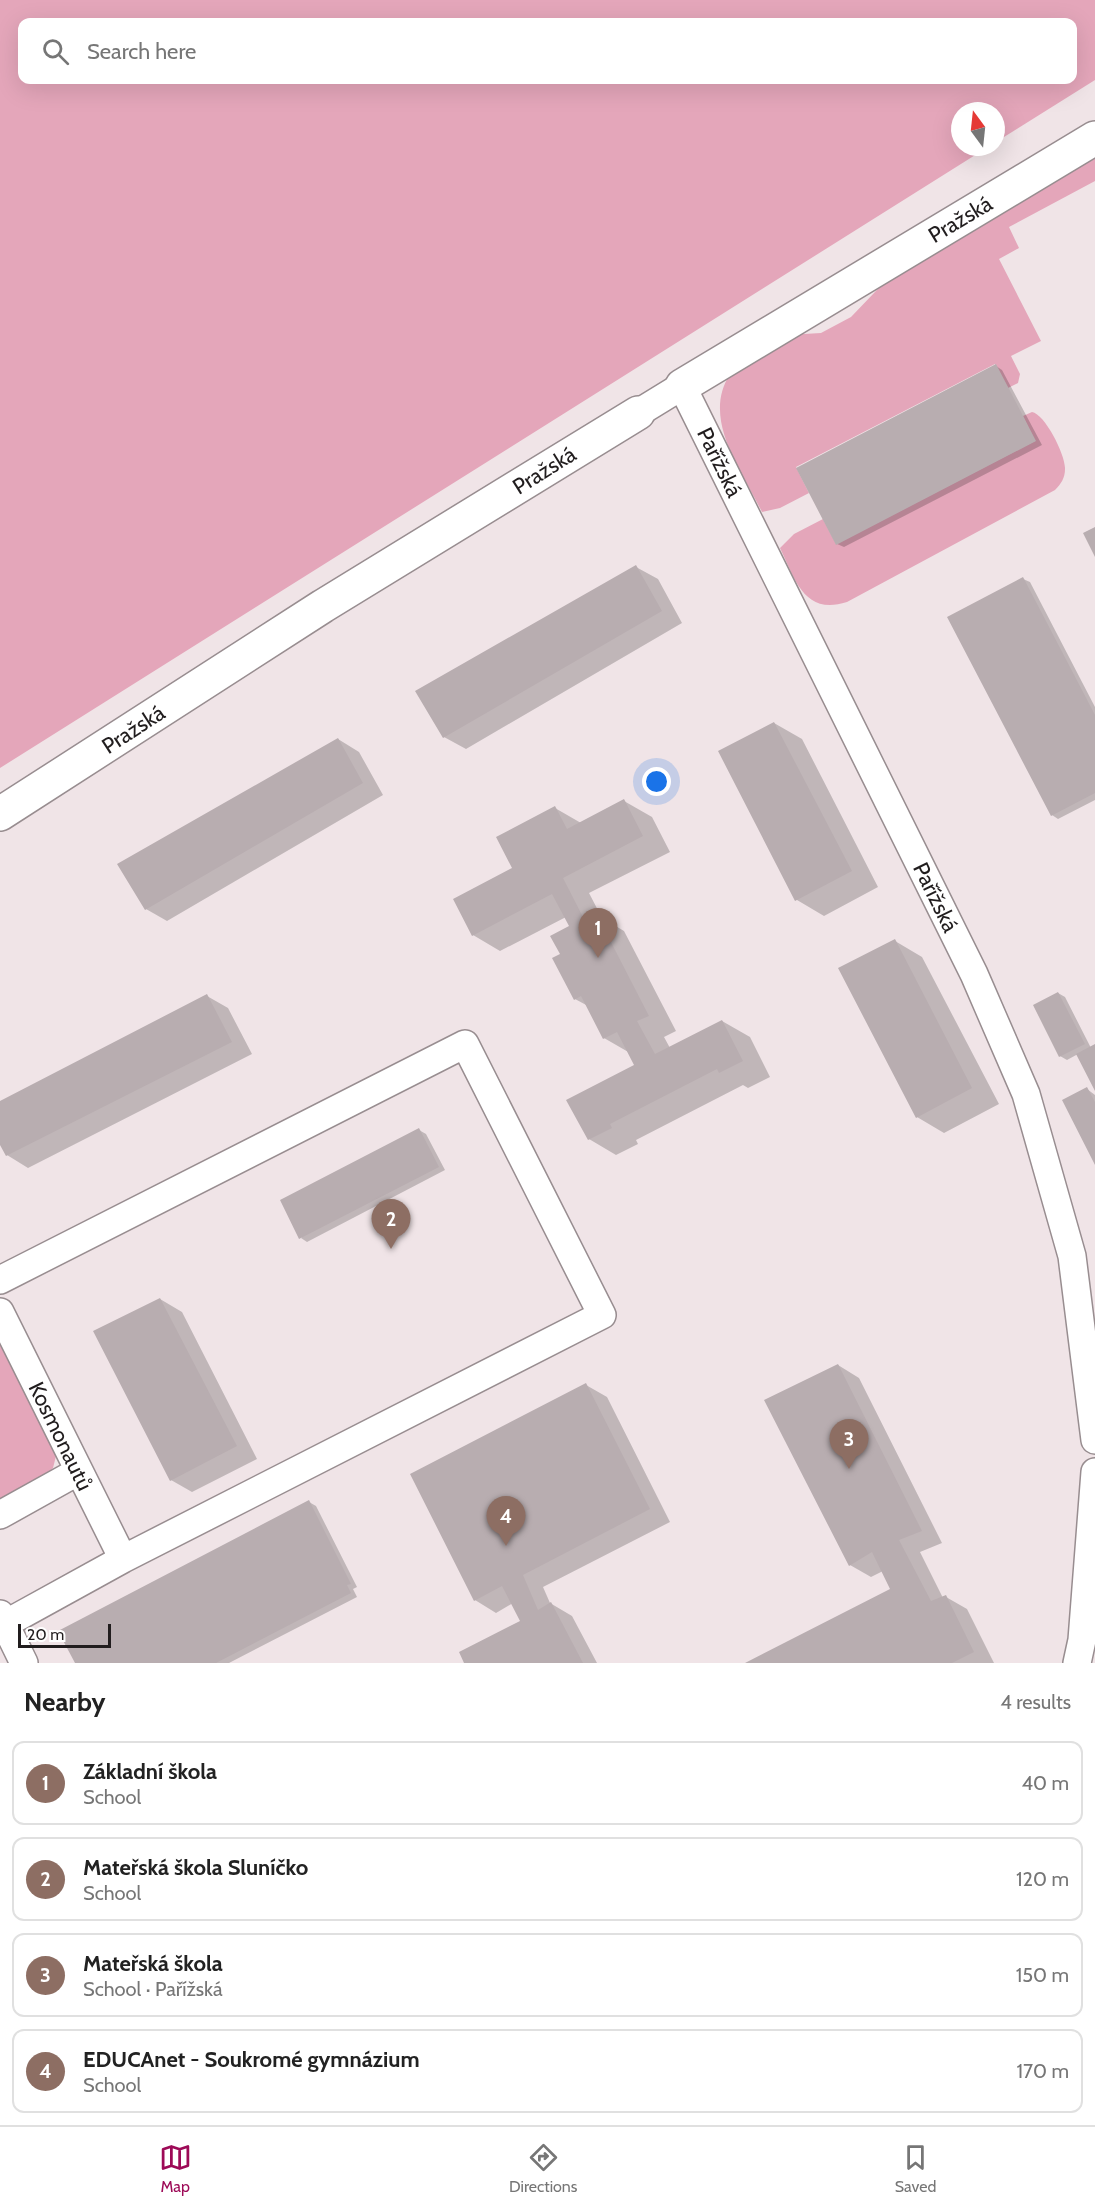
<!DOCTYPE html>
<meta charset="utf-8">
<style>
:root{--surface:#fff;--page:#f2f2f2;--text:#222;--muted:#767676;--line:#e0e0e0;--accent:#9d0a57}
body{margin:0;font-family:Cabin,sans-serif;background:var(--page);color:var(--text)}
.compass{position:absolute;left:951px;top:102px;width:54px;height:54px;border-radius:50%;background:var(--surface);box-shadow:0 6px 24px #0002;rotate:345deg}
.scale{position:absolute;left:18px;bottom:15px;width:93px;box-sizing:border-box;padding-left:6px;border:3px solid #211d1e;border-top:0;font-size:16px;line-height:21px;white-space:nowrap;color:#211d1e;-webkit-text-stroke:4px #fff;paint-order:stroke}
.you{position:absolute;left:657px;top:782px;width:21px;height:21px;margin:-15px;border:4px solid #fff;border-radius:50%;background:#1a73e8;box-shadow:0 0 0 9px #1a73e833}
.badge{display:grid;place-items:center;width:39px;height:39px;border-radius:50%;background:var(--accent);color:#fff;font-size:20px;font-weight:700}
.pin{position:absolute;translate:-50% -50px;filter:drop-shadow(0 2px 3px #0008)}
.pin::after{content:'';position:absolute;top:32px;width:21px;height:18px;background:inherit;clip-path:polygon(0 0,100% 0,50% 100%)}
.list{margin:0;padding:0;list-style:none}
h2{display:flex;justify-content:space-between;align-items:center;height:78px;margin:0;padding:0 24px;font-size:26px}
h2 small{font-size:20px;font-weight:400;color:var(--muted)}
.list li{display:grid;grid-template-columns:39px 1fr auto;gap:18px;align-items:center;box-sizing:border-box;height:84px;margin:0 12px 12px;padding:0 12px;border:2px solid var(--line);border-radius:12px}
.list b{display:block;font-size:22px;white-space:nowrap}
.list p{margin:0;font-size:20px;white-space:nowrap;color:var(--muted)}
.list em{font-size:20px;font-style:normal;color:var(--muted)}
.icon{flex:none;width:33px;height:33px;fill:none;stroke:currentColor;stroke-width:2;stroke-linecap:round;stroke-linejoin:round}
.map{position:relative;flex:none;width:1095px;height:1663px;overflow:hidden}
.search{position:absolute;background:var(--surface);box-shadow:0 6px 24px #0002;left:18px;right:18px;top:18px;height:66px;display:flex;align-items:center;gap:15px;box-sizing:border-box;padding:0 21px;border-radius:12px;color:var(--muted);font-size:22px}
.sheet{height:462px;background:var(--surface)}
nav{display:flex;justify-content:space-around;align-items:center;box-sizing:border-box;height:84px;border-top:2px solid var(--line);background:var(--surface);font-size:16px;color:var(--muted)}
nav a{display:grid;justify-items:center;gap:3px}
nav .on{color:var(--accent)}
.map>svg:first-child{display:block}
.green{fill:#e4a6ba;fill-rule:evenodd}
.shadow{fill:#0003}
.building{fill:#b8adb0}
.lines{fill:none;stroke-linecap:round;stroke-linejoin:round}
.minor-casing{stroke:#988d90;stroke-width:30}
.tertiary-casing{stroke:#988d90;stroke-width:36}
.minor{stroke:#fff;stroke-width:27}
.tertiary{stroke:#fff;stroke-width:33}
.labels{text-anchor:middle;stroke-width:6;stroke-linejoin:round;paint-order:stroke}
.street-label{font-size:22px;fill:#211d1e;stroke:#fff}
</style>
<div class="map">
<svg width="1095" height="1663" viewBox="0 0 1095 1663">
<rect width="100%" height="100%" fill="#f0e4e7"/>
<path class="green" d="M 0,0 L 1095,0 L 1095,80 L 996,142 L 996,111 L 960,111 L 960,147 L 988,147 L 0,768 ZM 1072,22 L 1072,80 L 22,80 L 22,22 Z
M 1095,148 L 1095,181 L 1009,227 L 1019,248 L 999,259 L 1041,341 L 1011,356 L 1020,374 L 1018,383 L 1008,388 L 995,364 L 796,467 L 809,493 L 780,508 L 762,512 C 742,471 701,419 730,374 L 787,335 L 821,333 L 851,317 L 897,269 Z
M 1032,412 C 1045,414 1066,456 1065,469 C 1065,478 1061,484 1055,490 L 847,602 C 804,616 795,579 780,548 L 794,534 L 823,519 L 836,544 L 1035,441 L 1023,416 Z
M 0,1327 L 58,1448 L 53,1468 L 34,1486 L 0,1503 Z"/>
<path class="shadow" d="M 996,366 L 1002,370 L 1042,445 L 844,547 L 837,544 Z
M 636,567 L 658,579 L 682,623 L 466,749 L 444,737 Z
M 1023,579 L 1030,582 L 1095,707 L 1095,800 L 1058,819 L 1052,815 Z
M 774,723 L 802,739 L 878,887 L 824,916 L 797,900 Z
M 338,739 L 359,752 L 383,795 L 167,921 L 146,909 Z
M 624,801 L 652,817 L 670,852 L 589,893 L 602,918 L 624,931 L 676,1031 L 664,1037 L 670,1048 L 722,1021 L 750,1037 L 770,1077 L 748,1088 L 743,1085 L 636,1140 L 638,1144 L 616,1155 L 589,1139 L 636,1065 L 630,1053 L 604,1038 L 588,1006 L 575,999 L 562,955 L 571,927 L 566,917 L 500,951 L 473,935 L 555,808 L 581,823 Z
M 895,941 L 922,957 L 999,1104 L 944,1133 L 917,1117 Z
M 1058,993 L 1065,997 L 1091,1048 L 1095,1046 L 1095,1087 L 1078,1054 L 1067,1060 L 1060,1056 Z
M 207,996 L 228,1008 L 252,1054 L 28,1168 L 7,1155 L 0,1142 L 0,1103 Z
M 1087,1089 L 1095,1095 L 1095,1162 Z
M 419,1130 L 426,1134 L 445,1170 L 307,1242 L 301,1238 Z
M 160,1299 L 182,1312 L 257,1459 L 192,1492 L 171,1480 Z
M 838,1365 L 859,1378 L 942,1543 L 920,1552 L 943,1598 L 946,1597 L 967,1609 L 994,1663 L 748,1663 L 892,1589 L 883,1571 L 871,1577 L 850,1565 Z
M 586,1385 L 607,1397 L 670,1522 L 543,1587 L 550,1603 L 572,1616 L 597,1663 L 466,1663 L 522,1621 L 513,1603 L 496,1613 L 475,1600 Z
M 309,1502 L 316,1506 L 357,1587 L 353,1589 L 357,1597 L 229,1663 L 77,1663 Z"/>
<path class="building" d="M 996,364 L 1036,441 L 836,545 L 796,468 Z
M 1095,527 L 1095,557 L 1083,533 Z
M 636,565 L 662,611 L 443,738 L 415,691 Z
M 1023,577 L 1095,715 L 1095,793 L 1051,816 L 947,617 Z
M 774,722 L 852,871 L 795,901 L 718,751 Z
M 338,738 L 363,783 L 145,910 L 117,864 Z
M 624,799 L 643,836 L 563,878 L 584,919 L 596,913 L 649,1016 L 637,1021 L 655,1054 L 722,1020 L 743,1061 L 719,1073 L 717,1069 L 610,1124 L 612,1128 L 588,1140 L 566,1100 L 634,1065 L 617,1032 L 603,1039 L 581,996 L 574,1000 L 552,958 L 560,954 L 550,936 L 569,926 L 552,894 L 472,936 L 453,899 L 512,868 L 496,837 L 555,806 L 567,829 Z
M 895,939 L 972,1088 L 916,1118 L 838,968 Z
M 1058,992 L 1085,1044 L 1059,1057 L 1033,1005 Z
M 207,994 L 232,1042 L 6,1156 L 0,1145 L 0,1101 Z
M 1095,1044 L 1095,1091 L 1076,1054 Z
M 1087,1087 L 1095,1102 L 1095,1165 L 1062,1100 Z
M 419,1128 L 439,1167 L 299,1239 L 280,1200 Z
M 160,1298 L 237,1446 L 170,1481 L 93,1331 Z
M 838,1364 L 922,1531 L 899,1540 L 931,1601 L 946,1595 L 974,1652 L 952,1663 L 745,1663 L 890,1589 L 872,1552 L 849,1566 L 764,1400 Z
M 586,1383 L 650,1509 L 523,1575 L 538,1610 L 551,1602 L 583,1663 L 464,1663 L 459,1652 L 520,1621 L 502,1586 L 474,1601 L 410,1474 Z
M 309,1500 L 351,1584 L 347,1585 L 351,1593 L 216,1663 L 75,1663 L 58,1631 Z"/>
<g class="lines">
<defs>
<path id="minor" d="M 638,413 L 682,386 L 974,974 L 1026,1094 L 1072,1256 L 1095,1440
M 0,1280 L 465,1044 L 602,1315 L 123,1559 L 5,1624
M 0,1312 L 123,1559
M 0,1515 L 79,1471
M 0,1614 L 24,1663
M 1077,1663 L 1082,1640 L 1095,1472"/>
<path id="tertiary" d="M 682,386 L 1095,138
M 0,814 L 323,606 L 638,413"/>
</defs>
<use href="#minor" class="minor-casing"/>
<use href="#tertiary" class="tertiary-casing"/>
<use href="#minor" class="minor"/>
<use href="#tertiary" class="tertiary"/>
</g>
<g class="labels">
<g class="street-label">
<text transform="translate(960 219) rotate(-31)" y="8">Pražská</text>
<text transform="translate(720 462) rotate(64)" y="8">Pařížská</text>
<text transform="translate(544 470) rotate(-32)" y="8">Pražská</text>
<text transform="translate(133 729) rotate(-33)" y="8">Pražská</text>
<text transform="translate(936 897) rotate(64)" y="8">Pařížská</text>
<text transform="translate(61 1436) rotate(64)" y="8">Kosmonautů</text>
</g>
</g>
</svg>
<svg class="compass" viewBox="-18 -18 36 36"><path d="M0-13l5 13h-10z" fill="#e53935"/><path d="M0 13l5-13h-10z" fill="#767676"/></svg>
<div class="scale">20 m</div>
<div class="you"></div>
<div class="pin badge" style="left:598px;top:958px;background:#8d6e63">1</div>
<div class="pin badge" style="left:391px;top:1249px;background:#8d6e63">2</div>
<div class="pin badge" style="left:849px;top:1469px;background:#8d6e63">3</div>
<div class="pin badge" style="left:506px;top:1546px;background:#8d6e63">4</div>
<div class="search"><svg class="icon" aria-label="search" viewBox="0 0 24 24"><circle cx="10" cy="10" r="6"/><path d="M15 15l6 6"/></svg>Search here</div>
</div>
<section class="sheet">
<h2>Nearby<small>4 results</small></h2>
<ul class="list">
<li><span class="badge" style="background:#8d6e63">1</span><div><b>Základní škola</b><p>School</p></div><em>40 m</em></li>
<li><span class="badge" style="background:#8d6e63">2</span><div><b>Mateřská škola Sluníčko</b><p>School</p></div><em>120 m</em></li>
<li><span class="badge" style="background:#8d6e63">3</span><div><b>Mateřská škola</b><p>School · Pařížská</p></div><em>150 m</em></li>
<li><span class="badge" style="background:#8d6e63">4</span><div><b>EDUCAnet - Soukromé gymnázium</b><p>School</p></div><em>170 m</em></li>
</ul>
</section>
<nav>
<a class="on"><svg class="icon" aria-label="map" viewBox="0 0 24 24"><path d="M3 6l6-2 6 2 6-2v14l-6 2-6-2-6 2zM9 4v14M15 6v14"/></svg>Map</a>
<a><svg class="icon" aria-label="directions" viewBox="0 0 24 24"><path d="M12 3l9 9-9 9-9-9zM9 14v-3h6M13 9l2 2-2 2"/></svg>Directions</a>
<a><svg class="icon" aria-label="saved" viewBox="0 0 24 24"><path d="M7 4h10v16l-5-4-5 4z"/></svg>Saved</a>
</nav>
